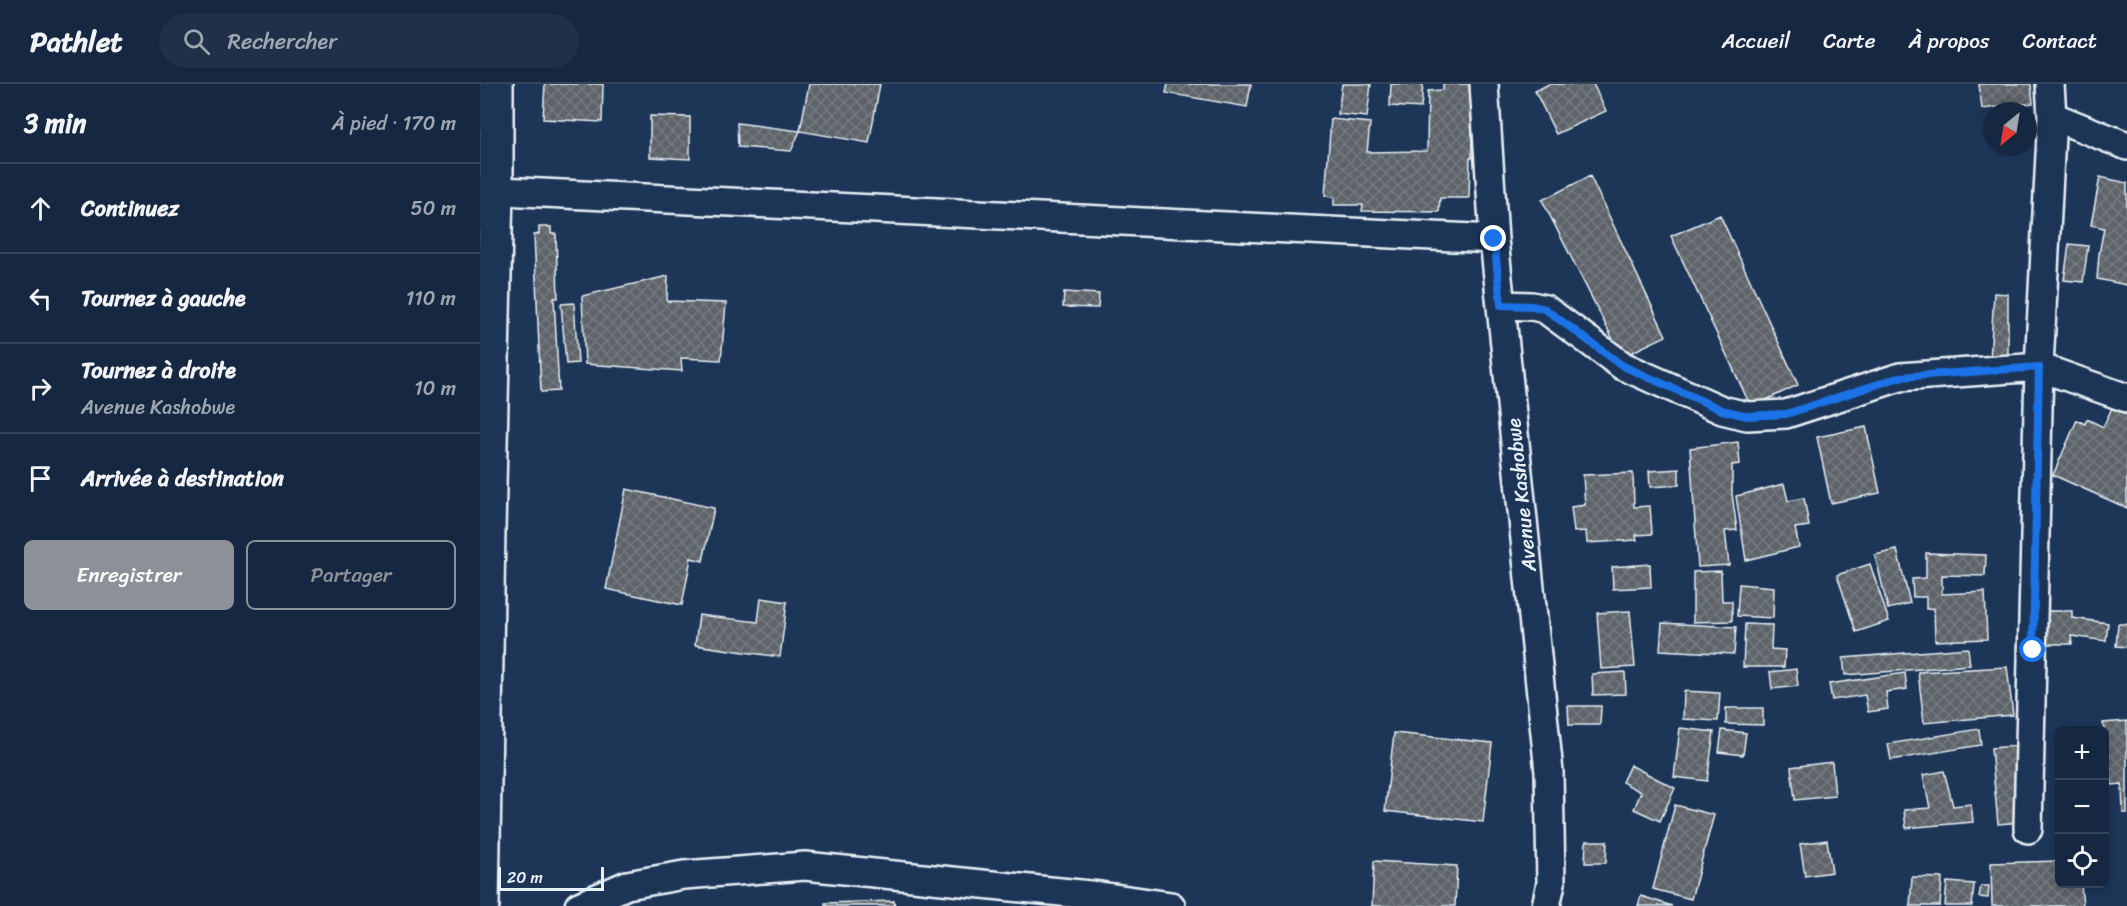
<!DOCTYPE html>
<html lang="fr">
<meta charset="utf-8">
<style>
:root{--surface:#162841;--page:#1f3048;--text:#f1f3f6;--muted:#9ea6b1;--line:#35445a;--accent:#8c9099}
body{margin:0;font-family:Sriracha,sans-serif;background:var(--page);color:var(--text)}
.controls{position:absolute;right:18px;bottom:18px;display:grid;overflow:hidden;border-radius:9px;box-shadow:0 3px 9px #0003}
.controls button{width:54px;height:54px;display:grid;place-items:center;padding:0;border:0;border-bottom:2px solid var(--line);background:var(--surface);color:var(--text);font:30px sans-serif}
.compass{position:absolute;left:1503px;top:18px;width:54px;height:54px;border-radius:50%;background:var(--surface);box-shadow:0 3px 9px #0003;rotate:210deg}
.scale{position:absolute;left:18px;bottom:15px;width:106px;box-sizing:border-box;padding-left:6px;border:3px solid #e8f1f8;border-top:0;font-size:16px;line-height:21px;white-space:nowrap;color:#e8f1f8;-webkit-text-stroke:4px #1d3557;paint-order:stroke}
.stop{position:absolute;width:18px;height:18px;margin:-14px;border:4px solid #1a73e8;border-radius:50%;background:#fff}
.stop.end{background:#1a73e8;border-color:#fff;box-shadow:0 2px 6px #0008}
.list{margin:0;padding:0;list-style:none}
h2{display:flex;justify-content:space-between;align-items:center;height:78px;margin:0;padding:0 24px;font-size:26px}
h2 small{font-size:20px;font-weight:400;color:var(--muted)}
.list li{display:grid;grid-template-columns:39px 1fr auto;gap:18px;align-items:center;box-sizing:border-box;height:90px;padding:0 24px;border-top:2px solid var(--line)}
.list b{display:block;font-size:22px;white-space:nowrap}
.list p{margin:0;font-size:20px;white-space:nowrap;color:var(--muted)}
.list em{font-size:20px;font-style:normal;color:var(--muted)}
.actions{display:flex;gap:12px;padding:18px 24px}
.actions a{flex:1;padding:14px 0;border:2px solid var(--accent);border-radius:9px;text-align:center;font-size:21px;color:var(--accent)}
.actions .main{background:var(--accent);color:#fff}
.icon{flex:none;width:33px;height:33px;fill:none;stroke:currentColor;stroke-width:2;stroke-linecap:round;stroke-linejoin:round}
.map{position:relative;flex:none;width:1647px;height:822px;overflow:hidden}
header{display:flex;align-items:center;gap:36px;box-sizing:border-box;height:84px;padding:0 30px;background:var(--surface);border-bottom:2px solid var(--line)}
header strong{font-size:28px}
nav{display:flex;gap:33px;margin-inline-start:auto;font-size:21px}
.search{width:420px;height:54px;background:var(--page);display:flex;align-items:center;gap:15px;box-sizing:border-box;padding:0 21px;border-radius:33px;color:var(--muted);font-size:22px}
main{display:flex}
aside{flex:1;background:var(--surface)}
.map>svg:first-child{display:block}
.building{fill:url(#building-cross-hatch);stroke:#e8f1f8;stroke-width:1.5}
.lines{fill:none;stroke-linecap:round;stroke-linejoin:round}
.minor-casing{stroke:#e8f1f8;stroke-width:32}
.tertiary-casing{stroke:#e8f1f8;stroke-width:38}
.minor{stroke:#1d3557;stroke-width:27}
.tertiary{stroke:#1d3557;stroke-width:33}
.route{stroke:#1a73e8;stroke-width:8}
.labels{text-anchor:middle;stroke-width:5;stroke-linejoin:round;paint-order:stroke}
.street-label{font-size:20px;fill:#e8f1f8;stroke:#1d3557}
</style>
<header>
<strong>Pathlet</strong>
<div class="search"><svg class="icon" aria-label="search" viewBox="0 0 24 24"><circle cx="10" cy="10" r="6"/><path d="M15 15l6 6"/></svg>Rechercher</div>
<nav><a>Accueil</a><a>Carte</a><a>À propos</a><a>Contact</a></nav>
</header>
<main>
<aside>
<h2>3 min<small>À pied · 170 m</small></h2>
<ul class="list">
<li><svg class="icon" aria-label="ahead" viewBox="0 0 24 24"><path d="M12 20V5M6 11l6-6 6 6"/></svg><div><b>Continuez</b></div><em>50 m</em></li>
<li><svg class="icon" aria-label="left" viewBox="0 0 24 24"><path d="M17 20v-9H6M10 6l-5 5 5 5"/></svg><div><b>Tournez à gauche</b></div><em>110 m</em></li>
<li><svg class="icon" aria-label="right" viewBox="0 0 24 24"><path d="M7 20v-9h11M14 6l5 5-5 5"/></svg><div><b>Tournez à droite</b><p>Avenue Kashobwe</p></div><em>10 m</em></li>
<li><svg class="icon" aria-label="arrive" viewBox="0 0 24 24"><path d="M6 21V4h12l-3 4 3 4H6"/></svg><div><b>Arrivée à destination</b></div></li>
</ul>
<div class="actions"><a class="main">Enregistrer</a><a>Partager</a></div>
</aside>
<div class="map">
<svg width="1647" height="822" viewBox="0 0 1647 822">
<defs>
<pattern id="building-cross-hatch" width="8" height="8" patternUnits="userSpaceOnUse" patternTransform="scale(1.5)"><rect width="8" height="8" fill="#5d6469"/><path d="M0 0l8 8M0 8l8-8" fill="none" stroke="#747b7f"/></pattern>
</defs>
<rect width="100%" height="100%" fill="#1d3557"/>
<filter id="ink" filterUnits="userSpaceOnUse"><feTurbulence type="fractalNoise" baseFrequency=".0167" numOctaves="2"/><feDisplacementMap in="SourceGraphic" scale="12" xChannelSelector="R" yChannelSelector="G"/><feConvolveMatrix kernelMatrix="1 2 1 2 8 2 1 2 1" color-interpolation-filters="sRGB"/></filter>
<g filter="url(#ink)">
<path class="building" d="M 65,0 L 123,0 L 122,38 L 63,35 Z
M 329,0 L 400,0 L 389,59 L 320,47 Z
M 688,0 L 771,0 L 767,23 L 686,9 Z
M 862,0 L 891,0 L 887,33 L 858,30 Z
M 911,0 L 943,0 L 941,24 L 910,22 Z
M 963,0 L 991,0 L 992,74 L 990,74 L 989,114 L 960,114 L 959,128 L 882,127 L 883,121 L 854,121 L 854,113 L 845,112 L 851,35 L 890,39 L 887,68 L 947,67 L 948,7 L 963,6 Z
M 1069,0 L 1113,0 L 1126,27 L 1076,50 L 1055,7 Z
M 1499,0 L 1551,0 L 1553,19 L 1502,25 Z
M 170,32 L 210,33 L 210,75 L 170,73 Z
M 257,39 L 320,47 L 311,67 L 258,63 Z
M 1110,92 L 1186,252 L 1142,273 L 1062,116 Z
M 1620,93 L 1647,99 L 1647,201 L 1617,195 L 1619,170 L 1624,144 L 1611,141 Z
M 1240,131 L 1318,301 L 1271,323 L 1191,152 Z
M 59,143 L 71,143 L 71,150 L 76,150 L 78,214 L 74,214 L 79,307 L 61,308 L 54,151 L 59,150 Z
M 1589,160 L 1608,162 L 1603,198 L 1584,196 Z
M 188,192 L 187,217 L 246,219 L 241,276 L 201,274 L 202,287 L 105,280 L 102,212 Z
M 584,208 L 619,210 L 618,224 L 583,223 Z
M 1514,209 L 1528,210 L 1528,279 L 1510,277 Z
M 94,219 L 98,279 L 86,280 L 81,220 Z
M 1632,324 L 1647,331 L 1647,424 L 1573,391 L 1597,336 L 1605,340 L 1607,335 L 1623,343 Z
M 1386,343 L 1400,409 L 1351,419 L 1337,353 Z
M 1258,358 L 1260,380 L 1252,381 L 1252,410 L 1257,446 L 1245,447 L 1249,481 L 1218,483 L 1210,364 Z
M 1199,385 L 1199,401 L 1170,403 L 1169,387 Z
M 1153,389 L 1154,423 L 1170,422 L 1172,450 L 1156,451 L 1157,456 L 1107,459 L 1106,447 L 1094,448 L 1091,423 L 1105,421 L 1103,391 Z
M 1304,400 L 1308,417 L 1324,414 L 1329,442 L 1315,444 L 1319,463 L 1266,476 L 1256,412 Z
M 146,405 L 234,424 L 223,477 L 211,474 L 202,521 L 126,505 Z
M 1417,466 L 1430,519 L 1408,525 L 1395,471 Z
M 1446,469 L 1506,471 L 1505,492 L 1462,491 L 1462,510 L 1505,508 L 1507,555 L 1455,557 L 1454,524 L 1446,525 L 1446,513 L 1433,513 L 1432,495 L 1446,494 Z
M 1170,480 L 1171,503 L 1133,505 L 1132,483 Z
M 1390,480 L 1409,537 L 1376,548 L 1357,491 Z
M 1241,487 L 1242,517 L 1252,517 L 1252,537 L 1213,538 L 1213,488 Z
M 1259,500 L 1294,503 L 1293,534 L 1257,532 Z
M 281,514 L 307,518 L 300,573 L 215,561 L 219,531 L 278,538 Z
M 1150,527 L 1155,583 L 1121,585 L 1117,529 Z
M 1559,527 L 1592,527 L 1592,534 L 1628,539 L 1626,557 L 1591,552 L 1592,560 L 1559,560 Z
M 1182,539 L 1256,543 L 1254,570 L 1180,566 Z
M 1265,540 L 1292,541 L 1291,565 L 1305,566 L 1304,583 L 1263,583 Z
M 1638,540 L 1647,540 L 1647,563 L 1636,562 Z
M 1488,564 L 1490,581 L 1365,591 L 1363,574 Z
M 1527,583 L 1533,631 L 1444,639 L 1438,588 Z
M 1316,585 L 1318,602 L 1292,605 L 1290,588 Z
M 1145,588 L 1146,610 L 1113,611 L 1112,590 Z
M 1425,589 L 1427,605 L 1406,608 L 1408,625 L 1388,628 L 1385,611 L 1352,616 L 1349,600 Z
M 1204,607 L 1240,609 L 1238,637 L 1203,635 Z
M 1088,622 L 1121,622 L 1120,641 L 1089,641 Z
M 1246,624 L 1283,624 L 1283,641 L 1246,640 Z
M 1647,637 L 1647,729 L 1643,729 L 1642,700 L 1632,701 L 1623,639 Z
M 1200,644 L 1234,648 L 1227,697 L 1194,693 Z
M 1499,645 L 1501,661 L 1411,676 L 1408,660 Z
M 1242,646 L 1266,649 L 1263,671 L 1239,668 Z
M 914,649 L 1012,659 L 1003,738 L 905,727 Z
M 1536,662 L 1543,738 L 1518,740 L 1511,664 Z
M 1352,678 L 1355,712 L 1315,716 L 1311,683 Z
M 1150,681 L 1195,704 L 1180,737 L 1154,725 L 1161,708 L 1142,698 Z
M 1464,687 L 1473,722 L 1491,720 L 1493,738 L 1426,744 L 1424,726 L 1450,724 L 1443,691 Z
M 1195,721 L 1234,731 L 1211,815 L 1173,805 Z
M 1347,756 L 1352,788 L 1325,792 L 1320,760 Z
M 1106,757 L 1127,757 L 1126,779 L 1105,779 Z
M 894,777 L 977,782 L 975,822 L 892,822 Z
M 1580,777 L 1580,800 L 1601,800 L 1603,822 L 1512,822 L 1511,779 Z
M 1432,793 L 1462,794 L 1460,822 L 1430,822 Z
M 1467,798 L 1494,800 L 1492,822 L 1465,822 Z
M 1501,802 L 1509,802 L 1508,814 L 1499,813 Z
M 1161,812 L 1192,822 L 1158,822 Z
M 414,817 L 415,822 L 345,822 L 345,819 Z"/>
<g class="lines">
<defs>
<path id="minor" d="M 1004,0 L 1014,155 L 1069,688 L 1071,799 L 1066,822
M 1572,32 L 1647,62
M 0,106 L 1014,155
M 1021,221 L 1052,222 L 1065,225 L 1143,282 L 1242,326 L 1267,332 L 1306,330 L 1420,293 L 1559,283 L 1647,314
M 1548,745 L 1559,283 L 1572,32 L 1570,0
M 99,822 L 147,801 L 204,791 L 325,782 L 620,812 L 691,822"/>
<path id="tertiary" d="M 2,822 L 8,446 L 16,106 L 16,0"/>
</defs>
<use href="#minor" class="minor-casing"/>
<use href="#tertiary" class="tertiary-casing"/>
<use href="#minor" class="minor"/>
<use href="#tertiary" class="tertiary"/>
</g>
</g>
<g class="lines" filter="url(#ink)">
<path class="route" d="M 1014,155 L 1021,221 L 1052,222 L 1065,225 L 1143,282 L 1242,326 L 1267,332 L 1306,330 L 1420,293 L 1559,283 L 1553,566"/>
</g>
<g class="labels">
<g class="street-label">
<text transform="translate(1041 411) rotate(-96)" y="7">Avenue Kashobwe</text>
</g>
</g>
</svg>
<div class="controls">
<button>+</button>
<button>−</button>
<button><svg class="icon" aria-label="locate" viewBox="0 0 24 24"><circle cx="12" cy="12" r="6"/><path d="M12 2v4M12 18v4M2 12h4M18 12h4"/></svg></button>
</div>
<svg class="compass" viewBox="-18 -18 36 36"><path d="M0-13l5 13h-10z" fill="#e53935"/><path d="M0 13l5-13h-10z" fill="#9ea6b1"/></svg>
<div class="scale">20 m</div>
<div class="stop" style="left:1553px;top:566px"></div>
<div class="stop end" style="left:1014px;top:155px"></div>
</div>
</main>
